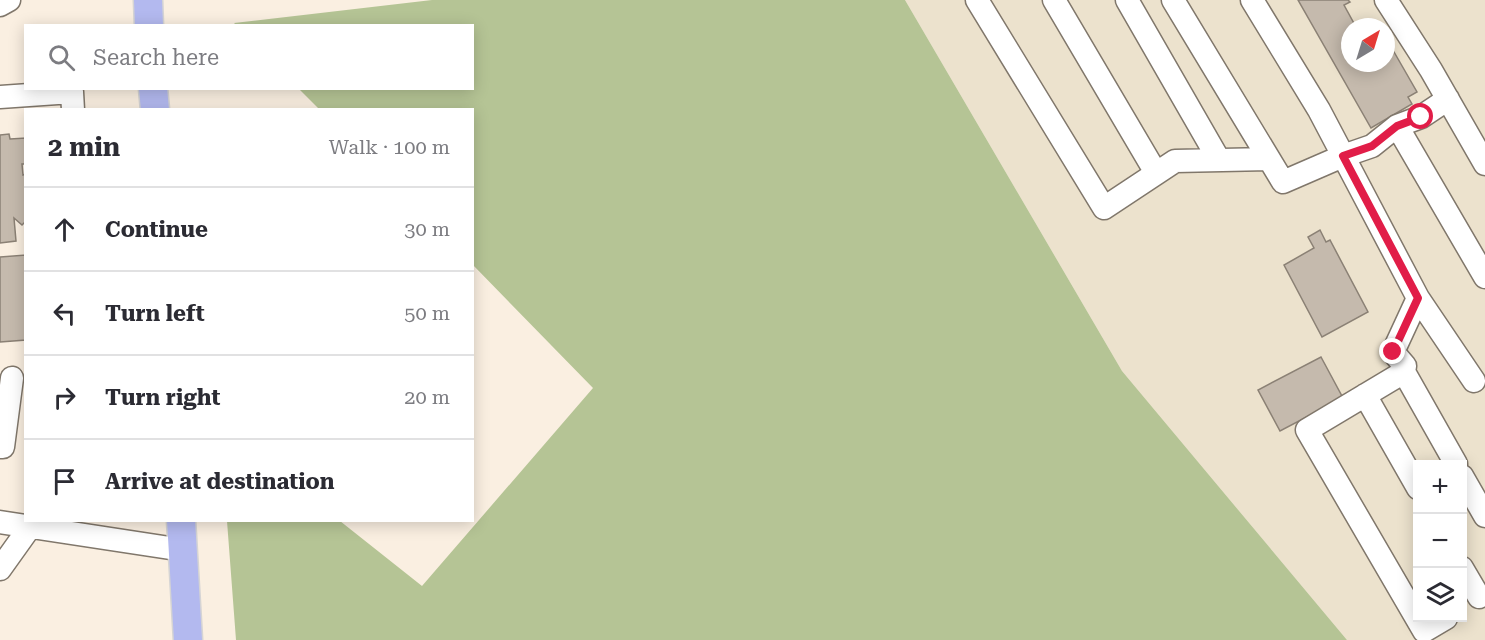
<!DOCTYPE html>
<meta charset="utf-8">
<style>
:root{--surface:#fff;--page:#f2f2f3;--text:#2b2b33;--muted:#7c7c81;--line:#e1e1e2}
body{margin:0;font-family:"Roboto Serif",serif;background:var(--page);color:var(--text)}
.controls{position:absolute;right:18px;bottom:18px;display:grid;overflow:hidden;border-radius:0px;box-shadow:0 3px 15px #0003}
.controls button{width:54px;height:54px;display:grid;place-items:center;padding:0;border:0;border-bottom:2px solid var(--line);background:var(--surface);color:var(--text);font:30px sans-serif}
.compass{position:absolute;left:1341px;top:18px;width:54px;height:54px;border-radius:50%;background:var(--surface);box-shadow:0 3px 15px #0003;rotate:38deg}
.stop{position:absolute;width:18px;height:18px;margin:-14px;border:4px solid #e11d48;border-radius:50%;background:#fff}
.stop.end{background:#e11d48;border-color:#fff;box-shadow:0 2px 6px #0008}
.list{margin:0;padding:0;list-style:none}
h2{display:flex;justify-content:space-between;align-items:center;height:78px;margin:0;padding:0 24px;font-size:26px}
h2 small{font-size:20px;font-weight:400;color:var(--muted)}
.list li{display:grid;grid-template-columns:39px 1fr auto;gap:18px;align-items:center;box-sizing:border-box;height:84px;padding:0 24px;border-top:2px solid var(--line)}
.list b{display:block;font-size:22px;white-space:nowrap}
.list em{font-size:20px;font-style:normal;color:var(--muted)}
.icon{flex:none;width:33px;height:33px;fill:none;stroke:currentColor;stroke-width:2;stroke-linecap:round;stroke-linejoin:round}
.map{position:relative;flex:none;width:1485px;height:640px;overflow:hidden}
.search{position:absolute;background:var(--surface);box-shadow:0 3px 15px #0003;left:24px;top:24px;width:450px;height:66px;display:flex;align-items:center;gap:15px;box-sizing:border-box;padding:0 21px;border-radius:0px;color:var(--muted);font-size:22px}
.panel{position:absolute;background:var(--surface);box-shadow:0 3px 15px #0003;left:24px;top:108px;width:450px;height:414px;border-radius:0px}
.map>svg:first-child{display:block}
.education{fill:#ece2cd;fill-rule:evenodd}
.forest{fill:#b5c495}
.building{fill:#c5baad;stroke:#8b8175;stroke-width:1.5}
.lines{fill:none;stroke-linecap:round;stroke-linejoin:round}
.minor-casing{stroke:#80776b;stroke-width:25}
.major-casing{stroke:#d5d4d4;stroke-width:31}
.minor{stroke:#fff;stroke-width:22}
.major{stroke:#b3b9ef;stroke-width:28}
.route{stroke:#e11d48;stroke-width:8}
</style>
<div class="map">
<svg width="1485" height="640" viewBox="0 0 1485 640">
<rect width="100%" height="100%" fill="#faefe1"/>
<path class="education" d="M 905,0 L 1485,0 L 1485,640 L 1347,640 L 1122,371 ZM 1350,27 L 1386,27 L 1386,63 L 1350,63 ZM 1418,464 L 1462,464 L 1462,618 L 1418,618 Z"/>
<path class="forest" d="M 432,0 L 905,0 L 1122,371 L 1347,640 L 236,640 L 227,521 L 340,521 L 422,586 L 593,388 L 473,265 L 472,110 L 319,109 L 299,89 L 472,88 L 472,26 L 237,26 L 234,23 Z"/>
<path class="building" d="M 1298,0 L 1348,0 L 1350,2 L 1344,5 L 1356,27 L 1350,27 L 1350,63 L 1386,63 L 1386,48 L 1390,45 L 1417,92 L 1408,97 L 1412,104 L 1371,128 Z
M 9,134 L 10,139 L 26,138 L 26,164 L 22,164 L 23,175 L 26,174 L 26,221 L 22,225 L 14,218 L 16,241 L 0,243 L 0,135 Z
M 1320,230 L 1326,242 L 1330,240 L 1368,312 L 1322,337 L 1284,265 L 1314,248 L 1308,237 Z
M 26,255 L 26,340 L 0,342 L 0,257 Z
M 1321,357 L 1343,398 L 1280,431 L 1258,390 Z"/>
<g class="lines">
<defs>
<path id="minor" d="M 977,0 L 1104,208 L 1175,161 L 1269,159
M 1054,0 L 1156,173
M 1127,0 L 1219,160
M 1173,0 L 1283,182 L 1343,156 L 1372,146 L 1397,126 L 1421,117 L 1448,99
M 1252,0 L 1319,110 L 1418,298 L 1393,352 L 1405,366 L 1404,372 L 1456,464
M 1386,0 L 1431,70 L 1485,164
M 0,5 L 9,0
M 0,97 L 72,92 L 73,110
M 1397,126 L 1485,277
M 1418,298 L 1474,381
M 1404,372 L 1307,430 L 1424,631 L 1446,618
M 1365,395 L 1418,488
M 0,447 L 3,447 L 12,378
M 1462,476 L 1485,516
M 0,522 L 183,550
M 1462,568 L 1479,597
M 0,569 L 30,527"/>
<path id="major" d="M 148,0 L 149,26
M 153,88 L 155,110
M 181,520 L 188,640"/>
</defs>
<use href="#minor" class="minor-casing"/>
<use href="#major" class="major-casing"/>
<use href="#minor" class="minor"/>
<use href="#major" class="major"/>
</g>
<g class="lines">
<path class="route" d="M 1393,352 L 1418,298 L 1343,156 L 1372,146 L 1397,126 L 1421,117"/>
</g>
</svg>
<div class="controls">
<button>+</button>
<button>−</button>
<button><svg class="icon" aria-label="layers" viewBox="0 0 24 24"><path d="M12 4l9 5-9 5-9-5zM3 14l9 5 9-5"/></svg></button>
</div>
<svg class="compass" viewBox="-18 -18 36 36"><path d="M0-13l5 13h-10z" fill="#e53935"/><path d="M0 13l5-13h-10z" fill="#7c7c81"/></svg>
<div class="stop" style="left:1421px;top:117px"></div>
<div class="stop end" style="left:1393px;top:352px"></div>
<div class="search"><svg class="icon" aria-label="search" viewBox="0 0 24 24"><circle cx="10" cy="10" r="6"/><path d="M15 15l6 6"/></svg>Search here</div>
<section class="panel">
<h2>2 min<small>Walk · 100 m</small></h2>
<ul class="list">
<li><svg class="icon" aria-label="ahead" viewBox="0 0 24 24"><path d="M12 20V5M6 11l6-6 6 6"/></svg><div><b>Continue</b></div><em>30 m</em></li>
<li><svg class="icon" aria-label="left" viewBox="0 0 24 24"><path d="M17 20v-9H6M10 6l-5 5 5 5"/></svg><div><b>Turn left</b></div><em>50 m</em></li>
<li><svg class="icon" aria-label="right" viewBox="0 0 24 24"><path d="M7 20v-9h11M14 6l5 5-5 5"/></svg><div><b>Turn right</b></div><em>20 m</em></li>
<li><svg class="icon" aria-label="arrive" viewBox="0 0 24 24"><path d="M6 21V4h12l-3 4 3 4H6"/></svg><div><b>Arrive at destination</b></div></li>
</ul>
</section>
</div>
